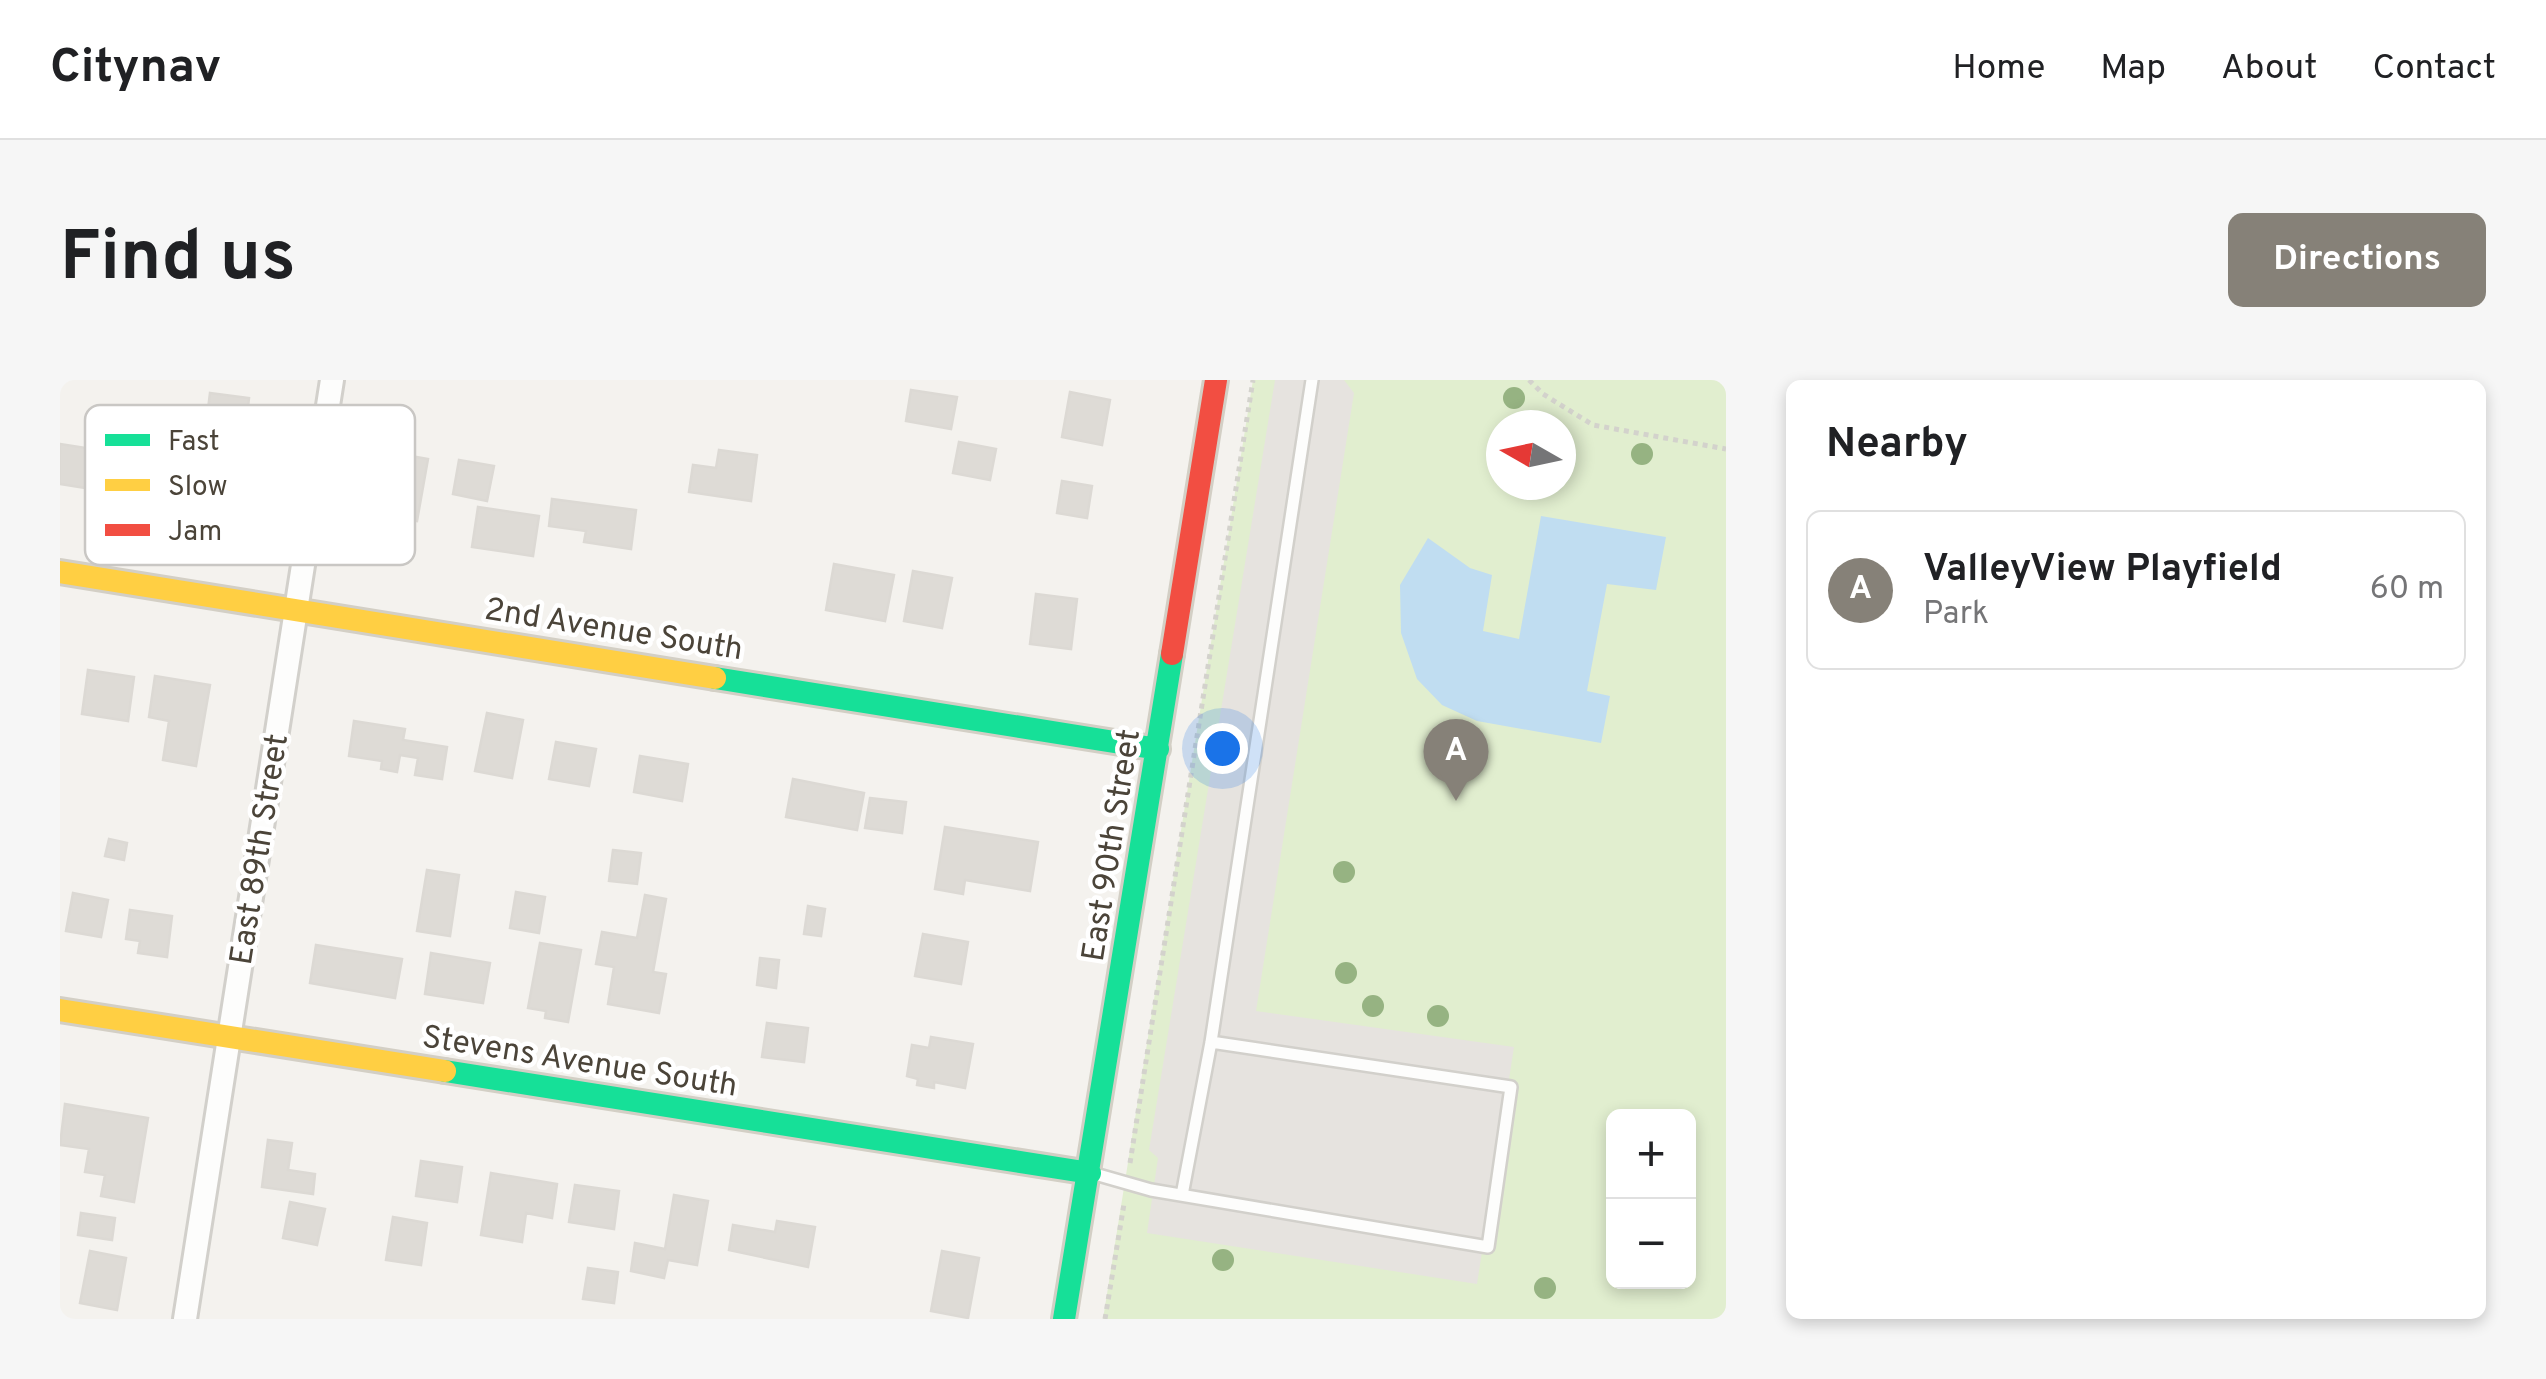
<!DOCTYPE html>
<meta charset="utf-8">
<style>
:root{--surface:#fff;--page:#f6f6f6;--text:#202124;--muted:#757577;--line:#e0e0e0;--accent:#868178}
body{margin:0;font-family:Overpass,sans-serif;background:var(--page);color:var(--text)}
.controls{position:absolute;right:30px;bottom:30px;display:grid;overflow:hidden;border-radius:15px;box-shadow:0 5px 15px #0003}
.controls button{width:90px;height:90px;display:grid;place-items:center;padding:0;border:0;border-bottom:2px solid var(--line);background:var(--surface);color:var(--text);font:50px sans-serif}
.compass{position:absolute;left:1426px;top:30px;width:90px;height:90px;border-radius:50%;background:var(--surface);box-shadow:0 5px 15px #0003;rotate:279deg}
.you{position:absolute;left:1162px;top:368px;width:35px;height:35px;margin:-25px;border:8px solid #fff;border-radius:50%;background:#1a73e8;box-shadow:0 0 0 15px #1a73e833}
.badge{display:grid;place-items:center;width:65px;height:65px;border-radius:50%;background:var(--accent);color:#fff;font-size:32px;font-weight:700}
.pin{position:absolute;translate:-50% -82px;filter:drop-shadow(0 2px 5px #0008)}
.pin::after{content:'';position:absolute;top:52px;width:35px;height:30px;background:inherit;clip-path:polygon(0 0,100% 0,50% 100%)}
.list{margin:0;padding:0;list-style:none}
h2{display:flex;justify-content:space-between;align-items:center;height:130px;margin:0;padding:0 40px;font-size:42px}
h2 small{font-size:32px;font-weight:400;color:var(--muted)}
.list li{display:grid;grid-template-columns:65px 1fr auto;gap:30px;align-items:center;box-sizing:border-box;height:160px;margin:0 20px 20px;padding:0 20px;border:2px solid var(--line);border-radius:15px}
.list b{display:block;font-size:38px;white-space:nowrap}
.list p{margin:0;font-size:32px;white-space:nowrap;color:var(--muted)}
.list em{font-size:32px;font-style:normal;color:var(--muted)}
.map{position:relative;flex:none;width:1666px;height:939px;overflow:hidden;border-radius:15px}
header{display:flex;align-items:center;gap:60px;box-sizing:border-box;height:140px;padding:0 50px;background:var(--surface);border-bottom:2px solid var(--line)}
header strong{font-size:48px}
nav{display:flex;gap:55px;margin-inline-start:auto;font-size:35px}
.intro{display:flex;align-items:center;justify-content:space-between;box-sizing:border-box;height:240px;padding:0 60px}
h1{margin:0;font-size:70px}
.button{padding:25px 45px;border-radius:15px;background:var(--accent);color:#fff;font-size:35px;font-weight:700}
main{display:flex;gap:60px;padding:0 60px}
aside{flex:1;background:var(--surface);border-radius:15px;box-shadow:0 5px 15px #0003}
.map>svg:first-child{display:block}
.green{fill:#e1eecf;fill-rule:evenodd}
.parking{fill:#e6e3df}
.water{fill:#c0ddf1}
.building{fill:#dedbd6;stroke:#dcd9d4;stroke-width:2.5}
.lines{fill:none;stroke-linecap:round;stroke-linejoin:round}
.lane-casing{stroke:#d2d0cb;stroke-width:16}
.street-casing{stroke:#d2d0cb;stroke-width:28}
.fast-casing{stroke:#d3cfc5;stroke-width:28}
.slow-casing{stroke:#d3cfc5;stroke-width:28}
.jam-casing{stroke:#d3cfc5;stroke-width:28}
.path{stroke:#d3d2cc;stroke-width:5;stroke-dasharray:5 5;stroke-linecap:butt}
.lane{stroke:#fdfdfc;stroke-width:11}
.street{stroke:#fdfdfc;stroke-width:22}
.fast{stroke:#16e098;stroke-width:22}
.slow{stroke:#ffcf43;stroke-width:22}
.jam{stroke:#f24e42;stroke-width:22}
.tree{fill:#96b382}
.labels{text-anchor:middle;stroke-width:9;stroke-linejoin:round;paint-order:stroke}
.street-label{font-size:32px;fill:#4b4439;stroke:#fff}
.key{fill:#fff;stroke:#c9c7c4;stroke-width:2.5}
.key-label{font-size:28px;fill:#4b4439}
</style>
<header>
<strong>Citynav</strong>
<nav><a>Home</a><a>Map</a><a>About</a><a>Contact</a></nav>
</header>
<div class="intro"><h1>Find us</h1><a class="button">Directions</a></div>
<main>
<div class="map">
<svg width="1666" height="939" viewBox="0 0 1666 939">
<rect width="100%" height="100%" fill="#f4f2ee"/>
<path class="green" d="M 1193,0 L 1666,0 L 1666,939 L 1043,939 ZM 1441,45 L 1501,45 L 1501,105 L 1441,105 ZM 1554,736 L 1628,736 L 1628,902 L 1554,902 Z"/>
<path class="parking" d="M 1215,0 L 1284,0 L 1294,13 L 1196,631 L 1454,667 L 1417,904 L 1087,853 L 1098,778 L 1089,770 Z"/>
<path class="water" d="M 1481,136 L 1606,157 L 1596,210 L 1547,204 L 1527,311 L 1550,316 L 1541,363 L 1417,341 L 1382,325 L 1357,299 L 1341,253 L 1340,205 L 1368,158 L 1410,188 L 1432,195 L 1423,251 L 1459,259 Z"/>
<path class="building" d="M 851,10 L 897,17 L 891,49 L 846,41 Z
M 1010,12 L 1050,20 L 1042,65 L 1002,57 Z
M 150,13 L 189,18 L 186,45 L 195,47 L 191,72 L 155,66 L 158,46 L 146,45 Z
M 899,62 L 936,69 L 930,100 L 893,93 Z
M 0,64 L 45,71 L 38,110 L 0,104 Z
M 659,70 L 697,75 L 691,121 L 629,112 L 633,85 L 656,88 Z
M 334,73 L 368,79 L 357,141 L 324,136 Z
M 399,80 L 434,86 L 427,121 L 393,114 Z
M 1002,101 L 1032,106 L 1027,138 L 997,133 Z
M 492,119 L 576,130 L 571,169 L 524,162 L 526,151 L 489,146 Z
M 418,127 L 479,136 L 473,176 L 412,167 Z
M 774,184 L 834,195 L 825,241 L 766,230 Z
M 853,191 L 892,198 L 882,248 L 844,241 Z
M 976,214 L 1017,219 L 1011,269 L 970,264 Z
M 28,290 L 74,297 L 68,341 L 22,334 Z
M 95,296 L 150,305 L 136,386 L 103,380 L 109,341 L 89,337 Z
M 427,333 L 463,340 L 452,398 L 415,391 Z
M 294,341 L 345,349 L 343,360 L 387,367 L 382,399 L 355,395 L 358,378 L 340,375 L 337,392 L 321,389 L 322,381 L 289,376 Z
M 496,362 L 536,369 L 529,406 L 489,399 Z
M 580,376 L 628,384 L 622,421 L 574,412 Z
M 733,399 L 804,413 L 797,450 L 726,437 Z
M 810,418 L 846,422 L 842,453 L 805,448 Z
M 885,447 L 978,462 L 970,511 L 905,500 L 903,514 L 875,509 Z
M 49,459 L 67,463 L 64,480 L 45,476 Z
M 553,470 L 581,473 L 577,504 L 549,501 Z
M 367,490 L 399,495 L 390,556 L 357,551 Z
M 456,512 L 485,517 L 479,553 L 450,548 Z
M 13,513 L 48,520 L 41,557 L 6,551 Z
M 585,515 L 606,519 L 593,592 L 606,594 L 599,633 L 548,624 L 554,587 L 536,584 L 542,552 L 577,558 Z
M 748,526 L 765,529 L 761,556 L 744,554 Z
M 70,530 L 112,536 L 107,577 L 78,573 L 80,561 L 66,559 Z
M 863,554 L 908,562 L 901,604 L 855,596 Z
M 480,563 L 521,570 L 508,642 L 485,638 L 486,631 L 468,628 Z
M 256,565 L 342,579 L 335,618 L 250,603 Z
M 371,573 L 430,583 L 423,623 L 365,614 Z
M 700,578 L 719,580 L 716,608 L 697,605 Z
M 707,643 L 748,648 L 744,682 L 702,677 Z
M 871,657 L 913,664 L 905,708 L 874,702 L 874,708 L 857,705 L 858,699 L 847,696 L 852,665 L 869,668 Z
M 5,724 L 88,738 L 74,822 L 41,816 L 45,795 L 25,792 L 29,769 L 0,765 Z
M 208,760 L 232,763 L 228,790 L 255,794 L 253,814 L 202,807 Z
M 361,781 L 402,787 L 397,822 L 356,816 Z
M 431,793 L 497,804 L 492,838 L 466,833 L 462,862 L 421,855 Z
M 515,805 L 559,811 L 554,849 L 509,842 Z
M 614,815 L 648,821 L 637,885 L 608,880 L 604,898 L 571,891 L 575,863 L 605,869 Z
M 230,822 L 265,829 L 257,865 L 223,858 Z
M 21,833 L 55,838 L 52,860 L 18,855 Z
M 333,837 L 367,843 L 361,885 L 326,880 Z
M 717,841 L 755,847 L 748,887 L 669,870 L 673,845 L 715,852 Z
M 30,871 L 66,878 L 57,930 L 20,923 Z
M 882,871 L 919,878 L 908,938 L 871,931 Z
M 528,888 L 558,892 L 554,923 L 523,919 Z"/>
<g class="lines">
<defs>
<path id="lane" d="M 1035,794 L 1091,810 L 1428,867 L 1451,707 L 1151,662
M 1122,815 L 1151,662 L 1252,0"/>
<path id="street" d="M 125,939 L 272,0"/>
<path id="fast" d="M 655,298 L 1098,369
M 385,691 L 1030,793
M 1004,939 L 1112,274"/>
<path id="slow" d="M 0,192 L 655,298
M 0,630 L 385,691"/>
<path id="jam" d="M 1112,274 L 1156,0"/>
</defs>
<use href="#lane" class="lane-casing"/>
<use href="#street" class="street-casing"/>
<use href="#fast" class="fast-casing"/>
<use href="#slow" class="slow-casing"/>
<use href="#jam" class="jam-casing"/>
<path class="path" d="M 1469,0 L 1483,14 L 1533,45 L 1666,69
M 1070,783 L 1193,0
M 1045,939 L 1064,824"/>
<use href="#lane" class="lane"/>
<use href="#street" class="street"/>
<use href="#fast" class="fast"/>
<use href="#slow" class="slow"/>
<use href="#jam" class="jam"/>
</g>
<g class="tree">
<circle cx="1454" cy="18" r="11"/>
<circle cx="1582" cy="74" r="11"/>
<circle cx="1284" cy="492" r="11"/>
<circle cx="1286" cy="593" r="11"/>
<circle cx="1313" cy="626" r="11"/>
<circle cx="1378" cy="636" r="11"/>
<circle cx="1163" cy="880" r="11"/>
<circle cx="1485" cy="908" r="11"/>
</g>
<g class="labels">
<g class="street-label">
<text transform="translate(554 248) rotate(9)" y="11">2nd Avenue South</text>
<text transform="translate(1050 465) rotate(-81)" y="11">East 90th Street</text>
<text transform="translate(198 469) rotate(-81)" y="11">East 89th Street</text>
<text transform="translate(520 680) rotate(9)" y="11">Stevens Avenue South</text>
</g>
</g>
<rect x="25" y="25" width="330" height="160" rx="15" class="key"/>
<rect x="45" y="54" width="45" height="12" fill="#16e098"/>
<rect x="45" y="99" width="45" height="12" fill="#ffcf43"/>
<rect x="45" y="144" width="45" height="12" fill="#f24e42"/>
<g class="key-label">
<text x="108" y="70">Fast</text>
<text x="108" y="115">Slow</text>
<text x="108" y="160">Jam</text>
</g>
</svg>
<div class="controls">
<button>+</button>
<button>−</button>
</div>
<svg class="compass" viewBox="-18 -18 36 36"><path d="M0-13l5 13h-10z" fill="#e53935"/><path d="M0 13l5-13h-10z" fill="#757577"/></svg>
<div class="you"></div>
<div class="pin badge" style="left:1396px;top:421px">A</div>
</div>
<aside>
<h2>Nearby<small></small></h2>
<ul class="list">
<li><span class="badge">A</span><div><b>ValleyView Playfield</b><p>Park</p></div><em>60 m</em></li>
</ul>
</aside>
</main>
